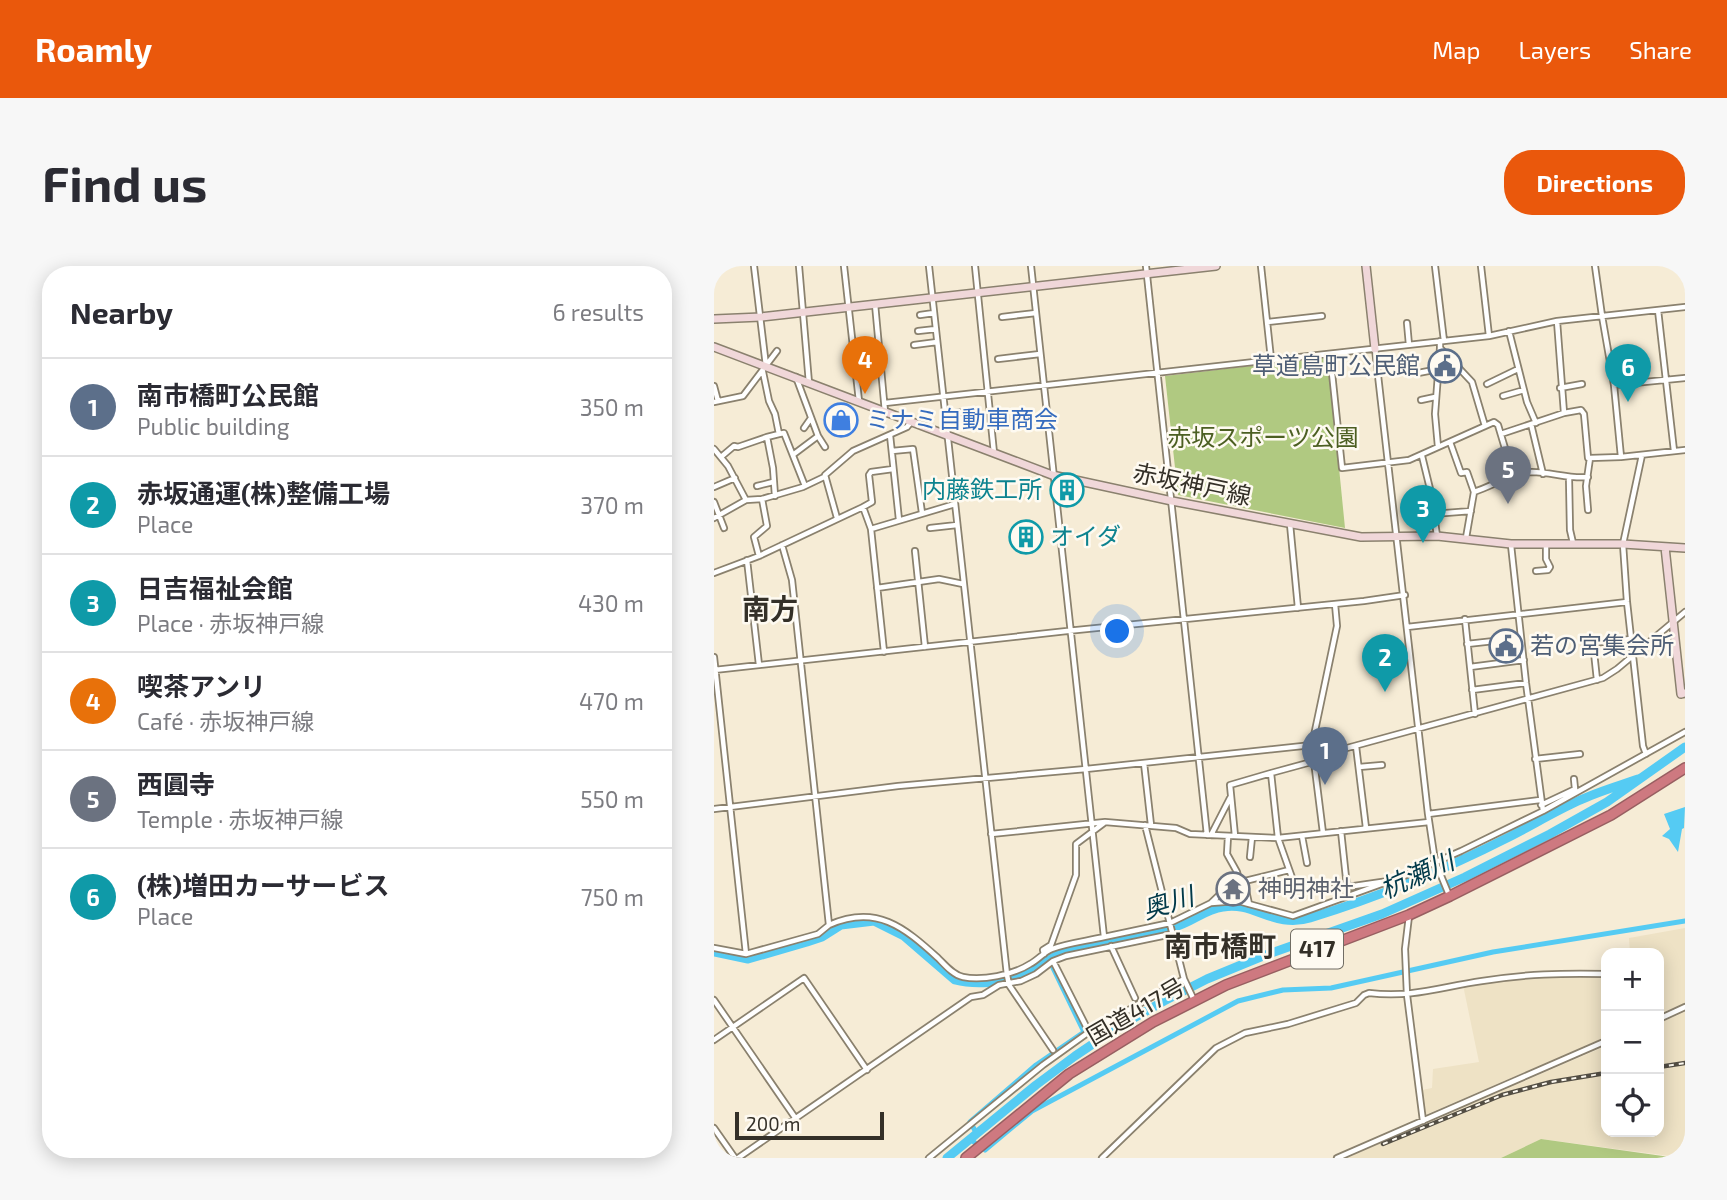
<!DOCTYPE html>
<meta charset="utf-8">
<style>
:root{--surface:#fff;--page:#f7f7f7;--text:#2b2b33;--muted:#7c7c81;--line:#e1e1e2;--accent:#ea580c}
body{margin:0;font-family:"Exo 2","Noto Sans JP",sans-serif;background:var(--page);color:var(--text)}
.controls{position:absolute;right:21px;bottom:21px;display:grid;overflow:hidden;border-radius:14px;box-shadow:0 4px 18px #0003}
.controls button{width:63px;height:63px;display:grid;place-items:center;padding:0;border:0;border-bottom:2px solid var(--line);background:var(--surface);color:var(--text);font:35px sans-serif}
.scale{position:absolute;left:21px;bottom:18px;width:149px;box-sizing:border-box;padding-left:7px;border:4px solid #343028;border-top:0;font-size:19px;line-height:24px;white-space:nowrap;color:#343028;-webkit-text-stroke:5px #fefaf1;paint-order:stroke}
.you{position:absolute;left:404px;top:366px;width:24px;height:24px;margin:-18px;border:5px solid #fff;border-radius:50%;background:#1a73e8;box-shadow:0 0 0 10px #1a73e833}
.badge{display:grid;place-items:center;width:46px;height:46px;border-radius:50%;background:var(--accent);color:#fff;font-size:23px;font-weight:700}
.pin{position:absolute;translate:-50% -58px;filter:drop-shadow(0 2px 4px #0008)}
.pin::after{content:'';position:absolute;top:37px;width:24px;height:21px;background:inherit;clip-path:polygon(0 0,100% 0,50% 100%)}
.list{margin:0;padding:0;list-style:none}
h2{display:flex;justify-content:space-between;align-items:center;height:91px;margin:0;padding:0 28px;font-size:30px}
h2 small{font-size:23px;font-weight:400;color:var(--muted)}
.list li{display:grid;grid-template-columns:46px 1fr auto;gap:21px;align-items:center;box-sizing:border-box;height:98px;padding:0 28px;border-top:2px solid var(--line)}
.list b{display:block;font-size:26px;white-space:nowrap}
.list p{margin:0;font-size:23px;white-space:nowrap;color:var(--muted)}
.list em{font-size:23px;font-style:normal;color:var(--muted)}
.icon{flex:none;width:38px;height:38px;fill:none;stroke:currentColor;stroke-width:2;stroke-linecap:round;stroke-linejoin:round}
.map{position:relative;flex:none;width:971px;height:892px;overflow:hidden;border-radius:28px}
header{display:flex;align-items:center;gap:42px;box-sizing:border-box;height:98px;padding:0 35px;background:var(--accent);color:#fff}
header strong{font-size:33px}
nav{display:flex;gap:38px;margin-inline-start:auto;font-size:24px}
.intro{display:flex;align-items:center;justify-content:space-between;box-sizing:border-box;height:168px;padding:0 42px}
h1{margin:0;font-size:49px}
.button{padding:18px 32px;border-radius:28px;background:var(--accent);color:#fff;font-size:24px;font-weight:700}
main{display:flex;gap:42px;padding:0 42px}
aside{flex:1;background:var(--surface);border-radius:28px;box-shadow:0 4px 18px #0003}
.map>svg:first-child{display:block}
.built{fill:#eee2c5}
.green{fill:#b0c981}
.water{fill:#55cbf3}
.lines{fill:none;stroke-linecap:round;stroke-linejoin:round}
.canal{stroke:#55cbf3;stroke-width:5}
.river{stroke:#55cbf3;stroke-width:9}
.street-casing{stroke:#8a816e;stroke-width:8}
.secondary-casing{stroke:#8a816e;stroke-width:10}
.highway-casing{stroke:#985f61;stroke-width:12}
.street{stroke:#fff;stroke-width:4.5}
.secondary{stroke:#f0d7d9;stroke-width:7}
.highway{stroke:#ce7980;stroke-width:9}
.rail-casing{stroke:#534e44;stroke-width:4.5}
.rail{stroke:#fefaf1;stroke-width:2;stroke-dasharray:5;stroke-linecap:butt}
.labels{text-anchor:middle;stroke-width:5;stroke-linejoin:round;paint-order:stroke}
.shield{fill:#fefaf1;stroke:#716d64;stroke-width:2}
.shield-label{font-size:23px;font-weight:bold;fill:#343028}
.service-label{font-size:24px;fill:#4e5e75;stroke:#fefaf1;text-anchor:end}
.shop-label{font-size:24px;fill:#366cbe;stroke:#fefaf1;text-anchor:start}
.park-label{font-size:24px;fill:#4c5f22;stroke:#fefaf1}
.street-label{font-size:24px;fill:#343028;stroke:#fefaf1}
.culture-label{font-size:24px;fill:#0d838f;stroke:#fefaf1;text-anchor:end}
.worship-label{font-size:24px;fill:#5b616d;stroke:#fefaf1;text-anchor:start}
.water-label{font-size:26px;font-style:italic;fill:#023a4a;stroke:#fefaf1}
.quarter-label{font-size:28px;font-weight:bold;fill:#343028;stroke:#fefaf1}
</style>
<header>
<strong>Roamly</strong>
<nav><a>Map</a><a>Layers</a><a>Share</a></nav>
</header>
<div class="intro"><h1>Find us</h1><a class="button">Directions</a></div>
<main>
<aside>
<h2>Nearby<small>6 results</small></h2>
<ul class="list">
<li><span class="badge" style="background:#5c6f8a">1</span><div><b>南市橋町公民館</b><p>Public building</p></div><em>350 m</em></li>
<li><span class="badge" style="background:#0f9aa8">2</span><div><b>赤坂通運(株)整備工場</b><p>Place</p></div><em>370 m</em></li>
<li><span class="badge" style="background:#0f9aa8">3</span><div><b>日吉福祉会館</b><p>Place · 赤坂神戸線</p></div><em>430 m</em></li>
<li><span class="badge" style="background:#e8710a">4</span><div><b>喫茶アンリ</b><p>Café · 赤坂神戸線</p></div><em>470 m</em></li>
<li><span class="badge" style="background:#6b7280">5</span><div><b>西圓寺</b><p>Temple · 赤坂神戸線</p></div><em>550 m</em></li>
<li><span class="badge" style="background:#0f9aa8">6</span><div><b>(株)増田カーサービス</b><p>Place</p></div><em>750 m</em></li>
</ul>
</aside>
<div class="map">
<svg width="971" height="892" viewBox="0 0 971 892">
<rect width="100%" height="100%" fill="#f6ecd6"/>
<path class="built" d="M 971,662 L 971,737 L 945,748 L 945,687 L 916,687 L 915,672 Z
M 834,709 L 892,712 L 892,771 L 711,849 L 708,824 L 718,822 L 719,803 L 765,796 L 749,719 Z
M 971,746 L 971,892 L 827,873 L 787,892 L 632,892 L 892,780 L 892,866 L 945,866 L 945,757 Z"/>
<path class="green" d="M 614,91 L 631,262 L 464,229 L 451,110 Z
M 827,873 L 963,892 L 787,892 Z"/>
<path class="water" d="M 971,541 L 970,562 L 968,563 L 964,586 L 955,573 L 948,570 L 956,563 L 950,548 Z"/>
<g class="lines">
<path class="canal" d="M 256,856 L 322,799 L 370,766 L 339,702
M 259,861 L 263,868
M 257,873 L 262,878
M 271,884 L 318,845 L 524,735 L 569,724 L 617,722 L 779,686 L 971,655"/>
<path class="river" d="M 0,686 L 34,693 L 93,676 L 108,671 L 127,659 L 160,655 L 190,670 L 241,714 C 260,719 289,717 307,710 C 325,703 338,690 356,683 C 390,675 426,671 460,661 C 477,657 491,643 509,641 C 540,635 560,663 596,652 C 664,631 730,604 793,572 C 817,560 840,546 864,535 C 883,526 904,520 924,513
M 233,892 L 322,819 L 361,790 L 404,761 L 450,735 L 493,713 L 549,690 L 668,648 L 751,611 L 836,568 L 893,536 L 971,481"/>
<defs>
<path id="street" d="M 40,0 L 52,100
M 85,0 L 95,117
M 130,0 L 145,135
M 215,0 L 293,709 L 295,719 L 339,784
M 261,0 L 280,187
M 432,0 L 493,569
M 547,0 L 557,93
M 721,0 L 730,75
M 767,0 L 775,70
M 881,0 L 888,50 L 900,119 L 971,112
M 161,38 L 171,146
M 944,44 L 960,185
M 206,49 L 220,47
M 288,51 L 322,47
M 843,55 L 850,147
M 553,56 L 608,50
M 693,57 L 695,79
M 204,65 L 222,63
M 795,65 L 813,136 L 822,157
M 726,75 L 726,82 L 758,116 L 771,160
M 200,79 L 223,76
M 661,83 L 714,548 L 721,595 L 735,629
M 616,88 L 628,202 L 695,194 L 780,156 L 784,159 L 799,209
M 284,93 L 326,88
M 49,106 L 55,135 L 61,148 L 65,168 L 53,171 L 59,202 L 61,230
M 704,107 L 725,103
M 773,118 L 804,103
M 900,119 L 907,191
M 0,120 L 4,135
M 846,122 L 868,118
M 789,130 L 810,124
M 707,134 L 721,131
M 0,136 L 29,130 L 63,85
M 171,137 L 775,70 L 843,55 L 971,41
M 232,148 L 258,145
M 817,158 L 829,208
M 90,162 L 97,152
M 65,168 L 70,167 L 91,220
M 787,168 L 850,147 L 867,144 L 870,148 L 874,192 L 876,192
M 176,169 L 185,254
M 104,170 L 111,181
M 736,176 L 747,207 L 753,206 L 760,226
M 724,181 L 721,148 L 726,82
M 0,183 L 14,200 L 32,234
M 178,185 L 199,183 L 208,247
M 80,188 L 104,170 L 82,111
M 928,189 L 909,278 L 913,336 L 929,480 L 932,488
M 708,190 L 717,227 L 723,270
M 7,191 L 20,180 L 24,181 L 53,171
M 855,212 L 856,264 L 859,277
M 43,220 L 59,216
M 0,221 L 21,212
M 48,233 L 89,221 L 110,211
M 0,236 L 10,262
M 149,241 L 158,236 L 155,209 L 157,206 L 179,203
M 874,244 L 872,220 L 876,192 L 907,191 L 971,184
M 719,248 L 757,245
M 0,252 L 32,234 L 48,233 L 53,260 L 40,271 L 45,290
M 123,252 L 111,209 L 139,185 L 193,161 L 197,156
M 576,258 L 584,342
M 216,262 L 243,259
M 157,263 L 241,238
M 752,272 L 760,226 C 779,220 797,207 818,206 C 837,206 855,213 874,211
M 797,279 L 812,417 L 829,545
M 201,285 L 211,381
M 33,294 L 45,399
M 822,305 L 834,304 L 836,301 L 832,293 L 832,278
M 0,307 L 45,290 L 149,241 L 157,263 L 170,386
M 163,322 L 225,313 L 249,318
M 751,353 L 761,448
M 693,361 L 913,336
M 753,378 L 807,372
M 0,391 L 32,688
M 756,401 L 810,394
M 0,404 L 353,365 L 650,335 L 691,329
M 883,414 L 879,377 L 917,373
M 758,424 L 812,417
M 642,480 L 652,562
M 600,491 L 889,412 L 903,403 L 971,346
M 821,493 L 866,488
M 601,495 L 557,507 L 564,572 L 581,620 L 626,623 L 633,621
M 430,497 L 437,559
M 645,501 L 668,499
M 827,539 L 861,523 L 860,513
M 0,543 L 184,520 L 372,503 L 598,479
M 714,548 L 826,534
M 431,559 L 470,713 L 480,734
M 627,565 L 633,621 L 681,614 L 747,585 L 829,545 L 971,466
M 609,567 L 598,479 L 623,360 L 621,338
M 277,568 L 391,556 L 462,562 L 476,568 L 564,572 L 715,556
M 497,569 L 516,532
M 514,570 L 513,588 L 523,606 L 525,614
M 521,570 L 516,519 L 557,507
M 588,570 L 593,597
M 536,591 L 538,571
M 527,616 L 575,604
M 535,638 L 532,624 L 525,614 L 520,615 L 497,637 L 524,635 L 579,650 L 673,616
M 695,650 L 691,683 L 693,729 L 709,855
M 115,659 C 162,638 190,661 224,692 C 231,699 239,709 249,711 C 268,715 299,709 316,698 C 324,694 330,686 338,683 C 354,677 373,675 390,671 L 317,0
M 390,671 L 456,657 L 497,637
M 397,680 L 421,732
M 0,682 L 32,688 L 104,668 L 115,659 L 78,314 L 68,279
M 330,688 L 329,684 L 337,679 L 362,609 L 362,578 L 390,557
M 339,695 L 375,766
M 0,734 L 82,853
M 945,753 L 971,741
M 0,774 L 90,712 L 153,804
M 0,862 L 21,892
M 24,892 L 257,731 L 269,729 L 285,719 L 307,715 L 322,708 L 339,695 L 352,690 L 458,668
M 215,892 L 329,799 L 375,766 L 470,713
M 388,892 L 502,782 L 531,767 L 574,758 L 629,741 L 642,737 L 650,729 L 655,727 C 699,732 726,721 768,715 C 812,708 848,707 892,708
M 623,892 L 892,775"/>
<path id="secondary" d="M 652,0 L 661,83
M 0,53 L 47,51 L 502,0
M 0,81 L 338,209 L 458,235 L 647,271 L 723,270 L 797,278 L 909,278 L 971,282
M 951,281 L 967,428 L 971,427"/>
<path id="highway" d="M 252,892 L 355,808 L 439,756 L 512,719 L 695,649 L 736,630 L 897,549 L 971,502"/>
</defs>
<use href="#street" class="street-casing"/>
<use href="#secondary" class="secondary-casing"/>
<use href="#highway" class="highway-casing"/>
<use href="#street" class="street"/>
<use href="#secondary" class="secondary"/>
<use href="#highway" class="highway"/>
<defs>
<path id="rail" d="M 945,801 L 971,797
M 669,878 L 788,829 L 837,816 L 892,807"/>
</defs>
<use href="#rail" class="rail-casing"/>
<use href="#rail" class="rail"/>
</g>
<defs>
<symbol id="civic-ring" viewBox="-11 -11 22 22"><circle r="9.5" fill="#fefaf1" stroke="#5c6f8a" stroke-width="1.5"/><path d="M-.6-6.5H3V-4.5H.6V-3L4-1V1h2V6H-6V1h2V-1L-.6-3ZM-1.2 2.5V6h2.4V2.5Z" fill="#5c6f8a"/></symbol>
<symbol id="shop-ring" viewBox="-11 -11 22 22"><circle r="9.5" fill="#fefaf1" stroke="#3f7fe0" stroke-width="1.5"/><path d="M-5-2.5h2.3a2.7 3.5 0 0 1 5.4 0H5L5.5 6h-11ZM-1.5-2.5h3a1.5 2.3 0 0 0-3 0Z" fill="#3f7fe0"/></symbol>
<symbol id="building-ring" viewBox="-11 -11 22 22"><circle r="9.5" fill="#fefaf1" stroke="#0f9aa8" stroke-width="1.5"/><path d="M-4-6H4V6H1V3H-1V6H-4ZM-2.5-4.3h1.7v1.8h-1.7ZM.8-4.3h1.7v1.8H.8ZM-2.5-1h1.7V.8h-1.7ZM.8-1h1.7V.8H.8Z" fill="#0f9aa8"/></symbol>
<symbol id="temple-ring" viewBox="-11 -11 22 22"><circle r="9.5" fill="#fefaf1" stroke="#6b7280" stroke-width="1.5"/><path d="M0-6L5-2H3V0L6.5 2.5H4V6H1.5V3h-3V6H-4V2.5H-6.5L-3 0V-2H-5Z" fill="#6b7280"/></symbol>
</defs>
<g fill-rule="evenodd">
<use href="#civic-ring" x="712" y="81" width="38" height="38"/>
<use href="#shop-ring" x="108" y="135" width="38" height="38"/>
<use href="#building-ring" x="334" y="205" width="38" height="38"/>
<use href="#building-ring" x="293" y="252" width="38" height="38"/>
<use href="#civic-ring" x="773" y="361" width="38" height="38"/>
<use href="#temple-ring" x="500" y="604" width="38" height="38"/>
</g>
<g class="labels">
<rect class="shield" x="577" y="663.5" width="52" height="39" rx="5"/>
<g class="shield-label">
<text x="603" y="691">417</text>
</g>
<g class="service-label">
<text x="706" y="108">草道島町公民館</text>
<text x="816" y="388" text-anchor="start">若の宮集会所</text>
</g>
<g class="shop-label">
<text x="152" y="162">ミナミ自動車商会</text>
</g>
<g class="park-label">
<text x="549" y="180">赤坂スポーツ公園</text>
</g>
<g class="street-label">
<text transform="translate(478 219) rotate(12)" y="8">赤坂神戸線</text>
<text transform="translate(422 746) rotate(-30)" y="8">国道417号</text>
</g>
<g class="culture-label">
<text x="328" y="232">内藤鉄工所</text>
<text x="336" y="279" text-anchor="start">オイダ</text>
</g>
<g class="worship-label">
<text x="544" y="631">神明神社</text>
</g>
<g class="water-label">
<text transform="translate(703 609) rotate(-24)" y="9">杭瀬川</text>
<text transform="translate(454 637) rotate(-17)" y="9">奥川</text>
</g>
<g class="quarter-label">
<text x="56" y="353">南方</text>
<text x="506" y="690">南市橋町</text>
</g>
</g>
</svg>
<div class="controls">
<button>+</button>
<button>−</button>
<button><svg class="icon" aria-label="locate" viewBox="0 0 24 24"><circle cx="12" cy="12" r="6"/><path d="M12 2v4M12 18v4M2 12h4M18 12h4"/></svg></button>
</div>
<div class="scale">200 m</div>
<div class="you"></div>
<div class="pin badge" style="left:611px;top:519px;background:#5c6f8a">1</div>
<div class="pin badge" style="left:671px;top:426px;background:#0f9aa8">2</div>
<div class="pin badge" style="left:709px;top:277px;background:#0f9aa8">3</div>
<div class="pin badge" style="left:151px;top:128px;background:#e8710a">4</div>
<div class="pin badge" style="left:794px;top:238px;background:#6b7280">5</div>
<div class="pin badge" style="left:914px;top:136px;background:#0f9aa8">6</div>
</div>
</main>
